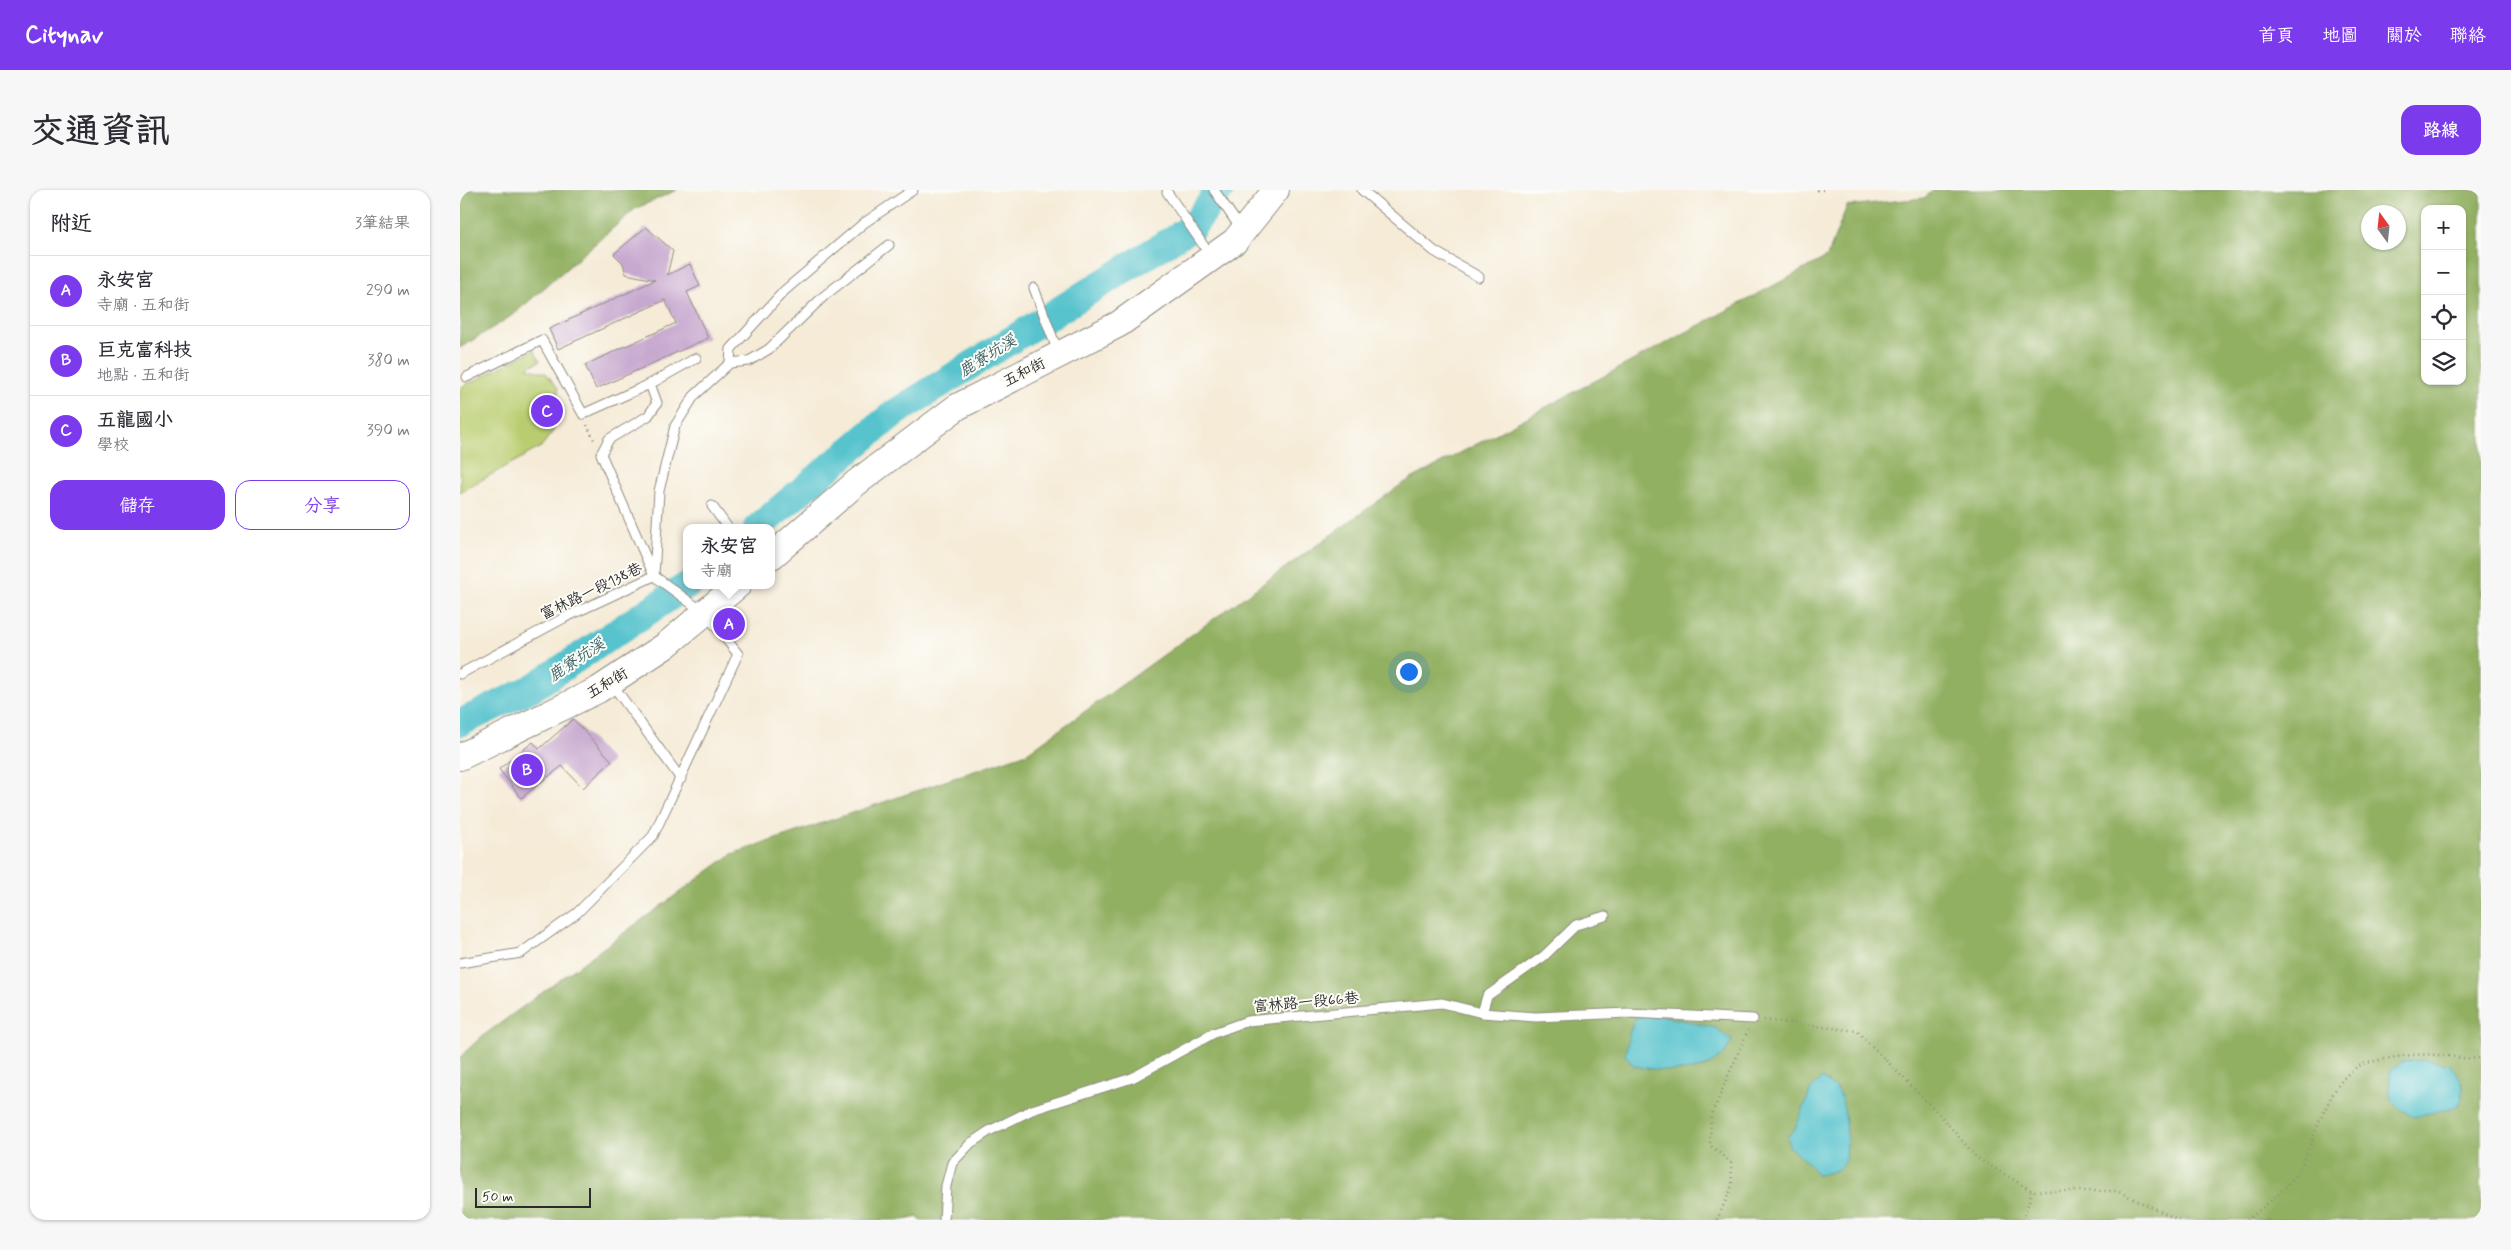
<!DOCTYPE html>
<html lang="zh-TW">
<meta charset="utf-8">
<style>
:root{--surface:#fff;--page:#f7f7f7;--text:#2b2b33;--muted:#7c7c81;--line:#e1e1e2;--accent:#7c3aed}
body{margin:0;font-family:Mynerve,"LXGW WenKai TC",sans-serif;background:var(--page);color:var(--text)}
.controls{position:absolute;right:15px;top:15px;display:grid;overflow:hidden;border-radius:10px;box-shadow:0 1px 4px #0004}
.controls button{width:45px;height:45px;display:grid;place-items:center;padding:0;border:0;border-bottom:1px solid var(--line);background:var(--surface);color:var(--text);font:25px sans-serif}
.compass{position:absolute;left:1901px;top:15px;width:45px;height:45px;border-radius:50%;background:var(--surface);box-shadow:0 1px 4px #0004;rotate:345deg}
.scale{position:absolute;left:15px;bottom:12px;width:116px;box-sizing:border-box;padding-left:5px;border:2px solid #2b2b2b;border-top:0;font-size:14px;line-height:18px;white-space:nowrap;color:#2b2b2b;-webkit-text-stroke:4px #fdfcf7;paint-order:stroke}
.you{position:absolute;left:948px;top:481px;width:18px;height:18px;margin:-12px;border:4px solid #fff;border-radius:50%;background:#1a73e8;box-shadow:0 0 0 8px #1a73e833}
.badge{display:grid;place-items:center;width:32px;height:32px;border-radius:50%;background:var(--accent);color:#fff;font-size:16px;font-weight:700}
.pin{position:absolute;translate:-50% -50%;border:2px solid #fff;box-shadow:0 1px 5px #0006}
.popup{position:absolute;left:223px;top:334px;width:92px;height:65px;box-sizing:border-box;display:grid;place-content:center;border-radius:10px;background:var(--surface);filter:drop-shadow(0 1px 4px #0005);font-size:16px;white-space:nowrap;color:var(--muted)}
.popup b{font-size:19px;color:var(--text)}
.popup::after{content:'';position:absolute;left:50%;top:100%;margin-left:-10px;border:10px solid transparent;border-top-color:var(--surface)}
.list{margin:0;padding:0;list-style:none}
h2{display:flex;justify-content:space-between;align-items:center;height:65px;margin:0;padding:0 20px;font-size:21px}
h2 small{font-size:16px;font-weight:400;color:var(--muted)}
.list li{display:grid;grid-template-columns:32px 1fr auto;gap:15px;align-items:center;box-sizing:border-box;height:70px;padding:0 20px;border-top:1px solid var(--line)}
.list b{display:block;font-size:19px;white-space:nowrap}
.list p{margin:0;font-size:16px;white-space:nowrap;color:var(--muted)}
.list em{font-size:16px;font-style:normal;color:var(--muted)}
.actions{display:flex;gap:10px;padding:15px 20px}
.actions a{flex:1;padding:11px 0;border:1px solid var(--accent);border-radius:15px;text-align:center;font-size:18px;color:var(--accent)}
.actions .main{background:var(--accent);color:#fff}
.icon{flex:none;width:28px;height:28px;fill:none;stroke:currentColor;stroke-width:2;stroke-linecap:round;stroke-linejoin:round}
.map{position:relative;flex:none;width:2021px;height:1030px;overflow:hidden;border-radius:15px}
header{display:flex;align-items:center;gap:30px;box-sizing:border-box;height:70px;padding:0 25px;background:var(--accent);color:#fff}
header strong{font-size:24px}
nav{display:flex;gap:28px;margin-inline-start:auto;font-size:18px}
.intro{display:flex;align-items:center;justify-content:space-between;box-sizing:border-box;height:120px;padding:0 30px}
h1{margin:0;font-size:35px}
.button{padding:12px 22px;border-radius:15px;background:var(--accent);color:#fff;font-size:18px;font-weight:700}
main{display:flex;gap:30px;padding:0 30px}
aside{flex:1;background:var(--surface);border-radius:15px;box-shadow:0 1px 4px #0004}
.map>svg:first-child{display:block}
.green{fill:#b9cd70;stroke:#727c4e}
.forest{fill:#92b062;stroke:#5e6e46;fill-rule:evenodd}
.water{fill:#56c3cd;stroke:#40777c}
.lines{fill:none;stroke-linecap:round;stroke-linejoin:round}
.river{stroke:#56c3cd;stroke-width:28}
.building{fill:#c7a8cf}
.lane-casing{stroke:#908b81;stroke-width:11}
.secondary-casing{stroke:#908b81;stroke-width:28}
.path{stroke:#908b81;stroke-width:2.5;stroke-dasharray:1 4;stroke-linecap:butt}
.lane{stroke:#fff;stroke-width:9}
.secondary{stroke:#fff;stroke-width:26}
.labels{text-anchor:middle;stroke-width:4;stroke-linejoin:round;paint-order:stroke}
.street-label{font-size:15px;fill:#2b2b2b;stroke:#fdfcf7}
.water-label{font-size:16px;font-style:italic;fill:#3a6064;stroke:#fdfcf7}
</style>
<header>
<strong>Citynav</strong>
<nav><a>首頁</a><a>地圖</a><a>關於</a><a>聯絡</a></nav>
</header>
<div class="intro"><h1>交通資訊</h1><a class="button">路線</a></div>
<main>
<aside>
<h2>附近<small>3筆結果</small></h2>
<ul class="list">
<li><span class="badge">A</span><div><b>永安宮</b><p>寺廟 · 五和街</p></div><em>290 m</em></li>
<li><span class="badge">B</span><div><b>巨克富科技</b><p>地點 · 五和街</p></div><em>380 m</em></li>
<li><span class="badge">C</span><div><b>五龍國小</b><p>學校</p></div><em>390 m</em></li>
</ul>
<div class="actions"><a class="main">儲存</a><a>分享</a></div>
</aside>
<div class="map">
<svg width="2021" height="1030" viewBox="0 0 2021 1030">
<rect width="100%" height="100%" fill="#fdfcf7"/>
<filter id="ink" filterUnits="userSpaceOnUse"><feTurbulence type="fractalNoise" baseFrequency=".02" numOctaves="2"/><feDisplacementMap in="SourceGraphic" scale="10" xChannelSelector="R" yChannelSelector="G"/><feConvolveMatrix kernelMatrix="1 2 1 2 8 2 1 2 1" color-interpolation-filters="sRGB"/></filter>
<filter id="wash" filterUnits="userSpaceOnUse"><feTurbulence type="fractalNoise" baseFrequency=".0096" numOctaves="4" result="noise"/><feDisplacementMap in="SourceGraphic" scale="20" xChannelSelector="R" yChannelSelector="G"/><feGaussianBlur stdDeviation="1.12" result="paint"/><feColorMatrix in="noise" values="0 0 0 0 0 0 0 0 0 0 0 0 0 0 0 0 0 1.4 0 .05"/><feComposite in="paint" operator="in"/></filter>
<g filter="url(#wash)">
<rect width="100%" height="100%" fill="#f5ebd7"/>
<path class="green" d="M 74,160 L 80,171 L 67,178 L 86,183 L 98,198 L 99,220 L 93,241 L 81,257 L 0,302 L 0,198 Z"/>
<path class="forest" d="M 0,0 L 217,0 L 175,19 L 53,125 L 0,158 Z
M 1474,0 L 2021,0 L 2021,1030 L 460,1030 L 458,1027 L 444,1030 L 0,1030 L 0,867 L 20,848 L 272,664 L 567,563 L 942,294 L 1367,67 L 1387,16 L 1464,8 ZM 1965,19 L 2002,19 L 2002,191 L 1965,191 ZM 1908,22 L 1938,22 L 1938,52 L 1908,52 Z"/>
<path class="water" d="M 1191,823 L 1256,838 L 1272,851 C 1255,889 1208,883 1174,876 L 1165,865 L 1169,844 L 1175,829 Z
M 1965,870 L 1990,875 C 2003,891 2007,896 1999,916 L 1954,927 C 1928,913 1927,909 1931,880 L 1944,871 Z
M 1362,888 C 1366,892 1374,896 1378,900 C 1386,913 1391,961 1383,974 C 1378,982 1367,983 1358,985 L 1344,969 L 1329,957 L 1328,945 L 1334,941 L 1351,899 Z"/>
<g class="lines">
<path class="river" d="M 297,338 L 433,224 L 732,37 L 760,0
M 0,533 L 72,498 L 228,395"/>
</g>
<g id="blocks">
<path class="building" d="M 186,37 L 213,61 L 207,85 L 230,74 L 240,96 L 227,102 L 248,148 L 136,199 L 125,175 L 216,133 L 205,110 L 98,159 L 89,139 L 195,90 L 166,84 L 163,73 L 154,64 Z
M 113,529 L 152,571 L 123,598 L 102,576 L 61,608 L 39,579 L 73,552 L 79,559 Z"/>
</g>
</g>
<g filter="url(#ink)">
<use href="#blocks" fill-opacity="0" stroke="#908b81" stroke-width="1"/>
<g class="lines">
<defs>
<path id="lane" d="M 754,0 L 781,39
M 902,0 L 974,61 L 1019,87
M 707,2 L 750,65
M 574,98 L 598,162
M 270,173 L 271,159 L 324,101 L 404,33 L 453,0
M 190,194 L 236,168
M 252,316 L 268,338
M 0,484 L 104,428 L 194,386 L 199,301 L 215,236 L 234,206 L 270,173 L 289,171 L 309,159 L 364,106 L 429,55
M 152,494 L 221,589
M 0,773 L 61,763 L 117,723 L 193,646 L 278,464 L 246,424 L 194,386 L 141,264 L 149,249 L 188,226 L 197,213 L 190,194 L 123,224 L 82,150 L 7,187
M 1022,823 L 1027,806 L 1084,766 L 1116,735 L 1145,726
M 484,1030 L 486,996 L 492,973 L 511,953 L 529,941 L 572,920 L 672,888 L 754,843 L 787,831 L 982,813 L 1022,823 L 1076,827 L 1169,823 L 1293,829"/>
<path id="secondary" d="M 312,366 L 396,293 L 497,217 L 659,134 L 775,51 L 816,0
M 0,567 L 138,500 L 205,456 L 278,395"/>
</defs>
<use href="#lane" class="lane-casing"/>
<use href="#secondary" class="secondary-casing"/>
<path class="path" d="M 1357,0 L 1365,0
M 127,235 L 134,250
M 1304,830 L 1397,841 L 1480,925 L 1516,967 L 1572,1001 L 1657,1001 L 1719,1030
M 1257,1030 L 1272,996 L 1271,973 L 1250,955 L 1251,926 L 1288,840
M 1563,1030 L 1572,1001
M 1787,1030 C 1805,1015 1828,1000 1839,979 C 1856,949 1870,882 1907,873 C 1930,867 1956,863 1979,865 C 1993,866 2007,870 2021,868"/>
<use href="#lane" class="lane"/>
<use href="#secondary" class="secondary"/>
</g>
</g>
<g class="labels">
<g class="street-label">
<text transform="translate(564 182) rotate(-27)" y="5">五和街</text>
<text transform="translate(131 401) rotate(-26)" y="5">富林路一段138巷</text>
<text transform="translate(147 493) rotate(-31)" y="5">五和街</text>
<text transform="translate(846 812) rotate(-5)" y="5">富林路一段66巷</text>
</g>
<g class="water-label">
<text transform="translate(527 165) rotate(-32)" y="6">鹿寮坑溪</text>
<text transform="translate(116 469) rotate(-34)" y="6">鹿寮坑溪</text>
</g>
</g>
</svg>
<div class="controls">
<button>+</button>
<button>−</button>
<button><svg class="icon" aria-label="locate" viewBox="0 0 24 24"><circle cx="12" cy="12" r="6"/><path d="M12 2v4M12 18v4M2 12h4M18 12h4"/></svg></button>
<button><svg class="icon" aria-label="layers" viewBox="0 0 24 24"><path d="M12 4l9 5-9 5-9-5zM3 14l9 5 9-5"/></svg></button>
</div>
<svg class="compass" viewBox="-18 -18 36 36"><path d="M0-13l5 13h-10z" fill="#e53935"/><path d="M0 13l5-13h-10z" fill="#7c7c81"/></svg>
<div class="scale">50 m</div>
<div class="you"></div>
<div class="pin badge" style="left:269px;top:434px">A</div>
<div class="popup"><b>永安宮</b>寺廟</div>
<div class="pin badge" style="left:67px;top:580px">B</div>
<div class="pin badge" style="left:87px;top:221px">C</div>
</div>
</main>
